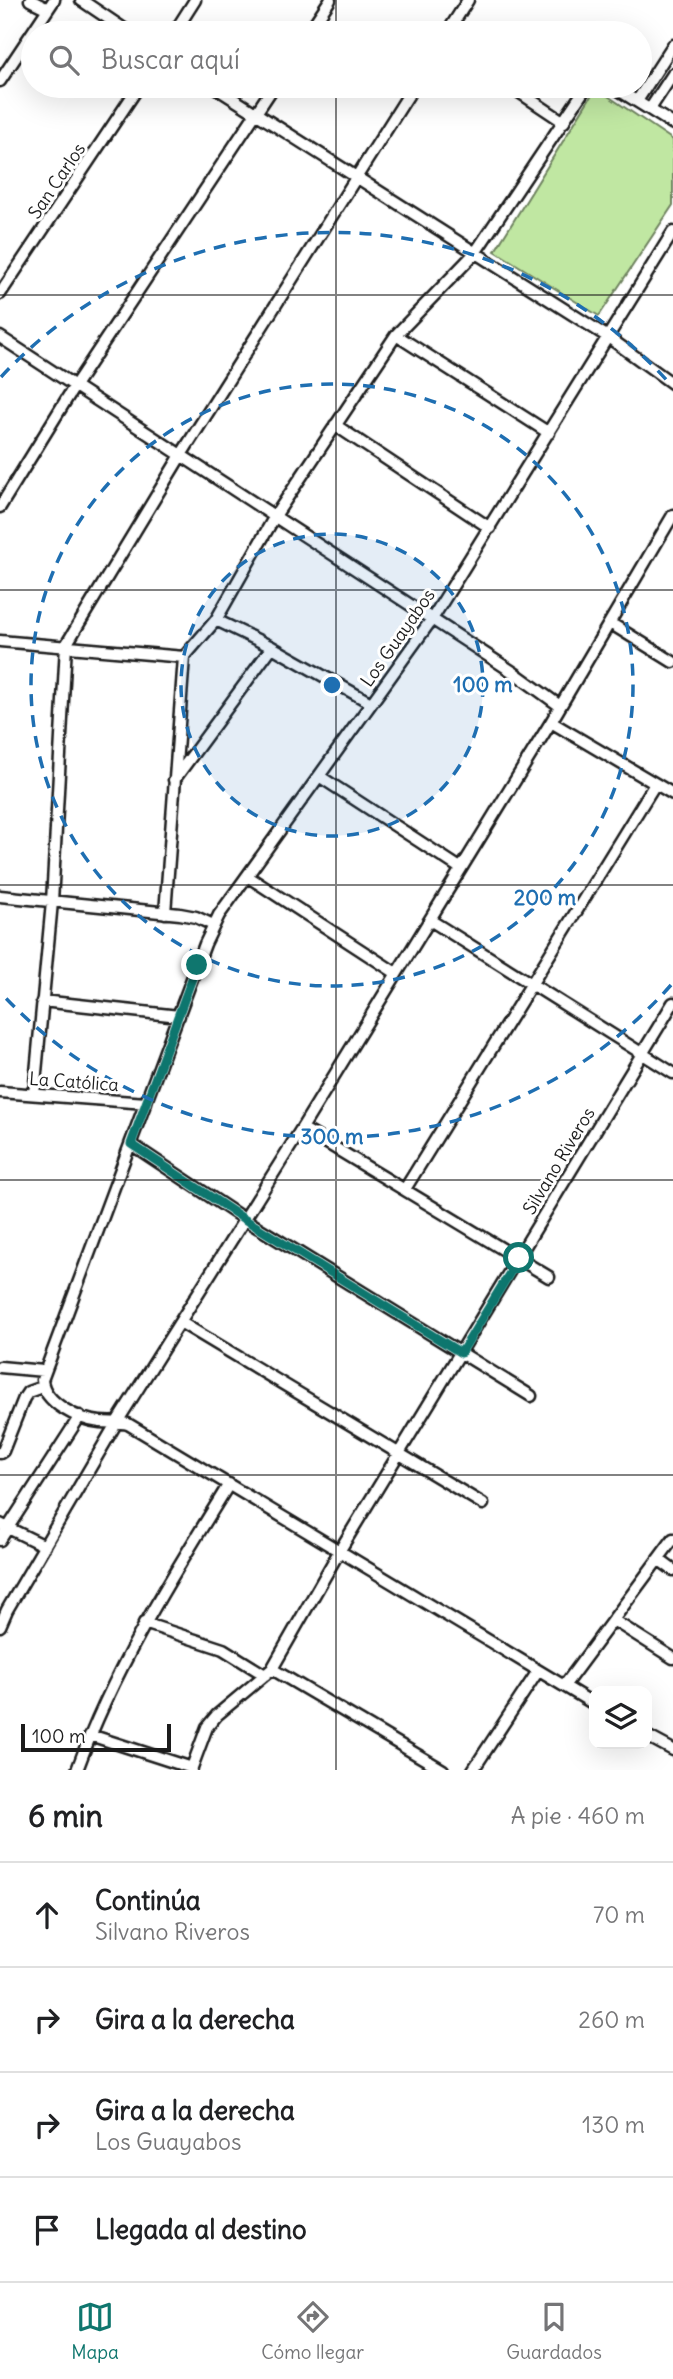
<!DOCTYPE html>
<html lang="es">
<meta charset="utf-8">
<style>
:root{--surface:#fff;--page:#f2f2f2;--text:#202124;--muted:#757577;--line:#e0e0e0;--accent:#0f766e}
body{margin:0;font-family:Delius,sans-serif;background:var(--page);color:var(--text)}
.controls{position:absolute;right:21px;bottom:21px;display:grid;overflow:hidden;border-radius:14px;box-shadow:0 7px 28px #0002}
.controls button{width:63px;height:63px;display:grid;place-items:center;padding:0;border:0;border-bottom:2px solid var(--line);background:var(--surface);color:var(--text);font:35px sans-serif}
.scale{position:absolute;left:21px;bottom:18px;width:150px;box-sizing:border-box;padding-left:7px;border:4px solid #1c1c1c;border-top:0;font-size:19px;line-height:24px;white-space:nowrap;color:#1c1c1c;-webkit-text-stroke:5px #fff;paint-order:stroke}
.stop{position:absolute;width:21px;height:21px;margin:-16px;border:5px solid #0f766e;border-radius:50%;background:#fff}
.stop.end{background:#0f766e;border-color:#fff;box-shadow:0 2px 7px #0008}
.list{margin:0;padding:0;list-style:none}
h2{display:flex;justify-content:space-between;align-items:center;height:91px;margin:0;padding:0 28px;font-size:30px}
h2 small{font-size:23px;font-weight:400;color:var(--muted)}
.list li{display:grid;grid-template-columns:46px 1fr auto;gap:21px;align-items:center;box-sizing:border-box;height:105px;padding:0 28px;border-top:2px solid var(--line)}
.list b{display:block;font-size:26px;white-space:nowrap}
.list p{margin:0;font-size:23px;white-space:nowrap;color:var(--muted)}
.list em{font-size:23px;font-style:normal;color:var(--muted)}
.icon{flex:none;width:38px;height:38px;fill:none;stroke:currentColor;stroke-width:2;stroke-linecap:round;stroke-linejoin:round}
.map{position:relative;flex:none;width:673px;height:1770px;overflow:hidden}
.search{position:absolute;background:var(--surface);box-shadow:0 7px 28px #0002;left:21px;right:21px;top:21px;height:77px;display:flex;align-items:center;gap:18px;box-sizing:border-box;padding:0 24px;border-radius:38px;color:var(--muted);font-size:26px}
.sheet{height:511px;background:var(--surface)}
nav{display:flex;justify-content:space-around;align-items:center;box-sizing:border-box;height:98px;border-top:2px solid var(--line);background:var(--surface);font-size:19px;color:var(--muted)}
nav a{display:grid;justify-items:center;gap:4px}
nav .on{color:var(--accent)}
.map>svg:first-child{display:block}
.green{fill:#c0e7a2;stroke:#6e825f;stroke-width:2}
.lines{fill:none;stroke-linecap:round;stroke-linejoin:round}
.street-casing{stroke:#1c1c1c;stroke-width:15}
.street{stroke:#fff;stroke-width:10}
.route{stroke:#0f766e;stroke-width:9}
.grid{fill:none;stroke:#1c1c1c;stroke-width:2;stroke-opacity:0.55}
.ring{fill:none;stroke:#1f6fb2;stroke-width:3.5;stroke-dasharray:12 9}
.labels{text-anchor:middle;stroke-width:6;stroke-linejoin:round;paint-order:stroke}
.street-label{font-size:18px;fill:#1c1c1c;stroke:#fff}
.centre{fill:#1f6fb2;stroke:#fff;stroke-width:3.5}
.ring-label{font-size:21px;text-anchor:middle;font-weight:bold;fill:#1f6fb2;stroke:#fff;stroke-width:6;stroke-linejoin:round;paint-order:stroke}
</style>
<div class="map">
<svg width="673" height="1770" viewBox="0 0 673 1770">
<rect width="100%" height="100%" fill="#fff"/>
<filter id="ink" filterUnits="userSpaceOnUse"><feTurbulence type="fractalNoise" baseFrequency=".0143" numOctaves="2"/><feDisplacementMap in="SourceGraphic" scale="14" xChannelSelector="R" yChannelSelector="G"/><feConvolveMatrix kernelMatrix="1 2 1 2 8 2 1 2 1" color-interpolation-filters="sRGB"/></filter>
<g filter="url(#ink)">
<path class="green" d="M 596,88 L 673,140 L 673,205 L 599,316 L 495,251 Z"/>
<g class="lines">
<defs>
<path id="street" d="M 30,0 L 48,9
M 81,0 L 130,33
M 174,33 L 195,0
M 308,33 L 330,0
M 447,33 L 468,0
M 0,81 L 54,0
M 213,86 L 608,337 L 673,384
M 510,86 L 564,122
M 612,86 L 673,124
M 637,101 L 673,45
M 650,109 L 673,74
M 0,294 L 139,86
M 396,335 L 549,433
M 0,337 L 516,674 L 560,706
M 335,425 L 490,528
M 0,507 L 74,387 L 274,86
M 216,620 L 272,647 L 371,703
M 610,623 L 673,662
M 0,641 L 184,657
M 551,722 L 673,794
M 319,776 L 460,868
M 174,780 L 272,647
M 247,876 L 396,973
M 0,896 L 180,914 L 196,917 L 213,925
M 165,913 L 184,657 L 216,620 L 275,516 L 396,335 L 475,253 L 587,86
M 430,920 L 673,1073
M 42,1001 L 179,1016
M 0,1092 L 146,1103
M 34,1094 L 52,902 L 66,645 L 181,455 L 414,86
M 302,1128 L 549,1277
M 131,1144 L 244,1219 L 531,1396
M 405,1189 L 655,784
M 180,1322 L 483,1504
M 0,1367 L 44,1371
M 0,1453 L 3,1451 L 24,1398 L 28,1392 L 42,1387
M 0,1524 L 45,1546
M 0,1540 L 80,1416
M 658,1559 L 673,1570
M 613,1620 L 673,1658
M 144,1623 L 223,1649 L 265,1675
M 0,1626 L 7,1610 L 117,1422 L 302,1128 L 551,722 L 673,515
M 272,1669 L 443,1770
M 564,1686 L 673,1539
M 594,1704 L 128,1424 C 119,1422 110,1423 100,1422 C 79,1420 44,1403 42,1380 L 205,944 L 219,915 L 432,619 L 673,232
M 90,1735 L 192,1768
M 647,1736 L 673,1750
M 77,1770 C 114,1668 172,1576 229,1484
M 191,1770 L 207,1727 L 217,1715 L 272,1669 L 340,1550 L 673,1003
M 473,1770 L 538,1671"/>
</defs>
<use href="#street" class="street-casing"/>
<use href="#street" class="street"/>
</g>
</g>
<g class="lines" filter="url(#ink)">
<path class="route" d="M 197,965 L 131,1144 L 244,1219 L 461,1353 L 519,1258"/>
</g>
<path class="grid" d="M 336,0 L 336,33M 336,86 L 336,1770M 0,295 L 673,295M 0,590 L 673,590M 0,885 L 673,885M 0,1180 L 673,1180M 0,1475 L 673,1475"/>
<circle cx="332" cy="685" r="151" fill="#1f6fb2" fill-opacity=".12"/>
<g class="ring">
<circle cx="332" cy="685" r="151"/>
<circle cx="332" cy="685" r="301"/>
<path d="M671 985A452 452 0 0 1 1 993M1 377A452 452 0 0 1 671 385"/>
</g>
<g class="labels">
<g class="street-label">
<text transform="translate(57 181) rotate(-56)" y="6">San Carlos</text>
<text transform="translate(398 638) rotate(-55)" y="6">Los Guayabos</text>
<text transform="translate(74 1082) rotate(4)" y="6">La Católica</text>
<text transform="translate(559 1161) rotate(-59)" y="6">Silvano Riveros</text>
</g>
</g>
<circle cx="332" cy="685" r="10" class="centre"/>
<g class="ring-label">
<text x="483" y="692">100 m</text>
<text x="545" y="905">200 m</text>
<text x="332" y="1144">300 m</text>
</g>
</svg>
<div class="controls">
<button><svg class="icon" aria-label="layers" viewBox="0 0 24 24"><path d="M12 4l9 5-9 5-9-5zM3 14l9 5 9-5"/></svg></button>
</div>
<div class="scale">100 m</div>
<div class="stop" style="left:519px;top:1258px"></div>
<div class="stop end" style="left:197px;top:965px"></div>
<div class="search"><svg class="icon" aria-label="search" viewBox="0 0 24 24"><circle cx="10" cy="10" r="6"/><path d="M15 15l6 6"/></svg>Buscar aquí</div>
</div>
<section class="sheet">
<h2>6 min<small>A pie · 460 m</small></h2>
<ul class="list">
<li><svg class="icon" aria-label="ahead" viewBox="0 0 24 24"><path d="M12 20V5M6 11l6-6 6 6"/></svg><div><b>Continúa</b><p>Silvano Riveros</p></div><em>70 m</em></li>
<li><svg class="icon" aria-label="right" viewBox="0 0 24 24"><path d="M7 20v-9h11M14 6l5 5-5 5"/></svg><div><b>Gira a la derecha</b></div><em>260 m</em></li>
<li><svg class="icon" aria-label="right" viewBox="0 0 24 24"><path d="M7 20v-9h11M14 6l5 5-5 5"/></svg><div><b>Gira a la derecha</b><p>Los Guayabos</p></div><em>130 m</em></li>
<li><svg class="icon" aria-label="arrive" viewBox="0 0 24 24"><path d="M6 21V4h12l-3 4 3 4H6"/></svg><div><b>Llegada al destino</b></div></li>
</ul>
</section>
<nav>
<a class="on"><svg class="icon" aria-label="map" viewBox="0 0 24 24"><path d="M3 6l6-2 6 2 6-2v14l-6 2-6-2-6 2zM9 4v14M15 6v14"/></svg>Mapa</a>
<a><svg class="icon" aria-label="directions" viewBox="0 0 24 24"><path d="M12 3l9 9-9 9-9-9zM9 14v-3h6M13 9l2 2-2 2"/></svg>Cómo llegar</a>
<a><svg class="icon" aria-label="saved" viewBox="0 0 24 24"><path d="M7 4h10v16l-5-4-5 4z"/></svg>Guardados</a>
</nav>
